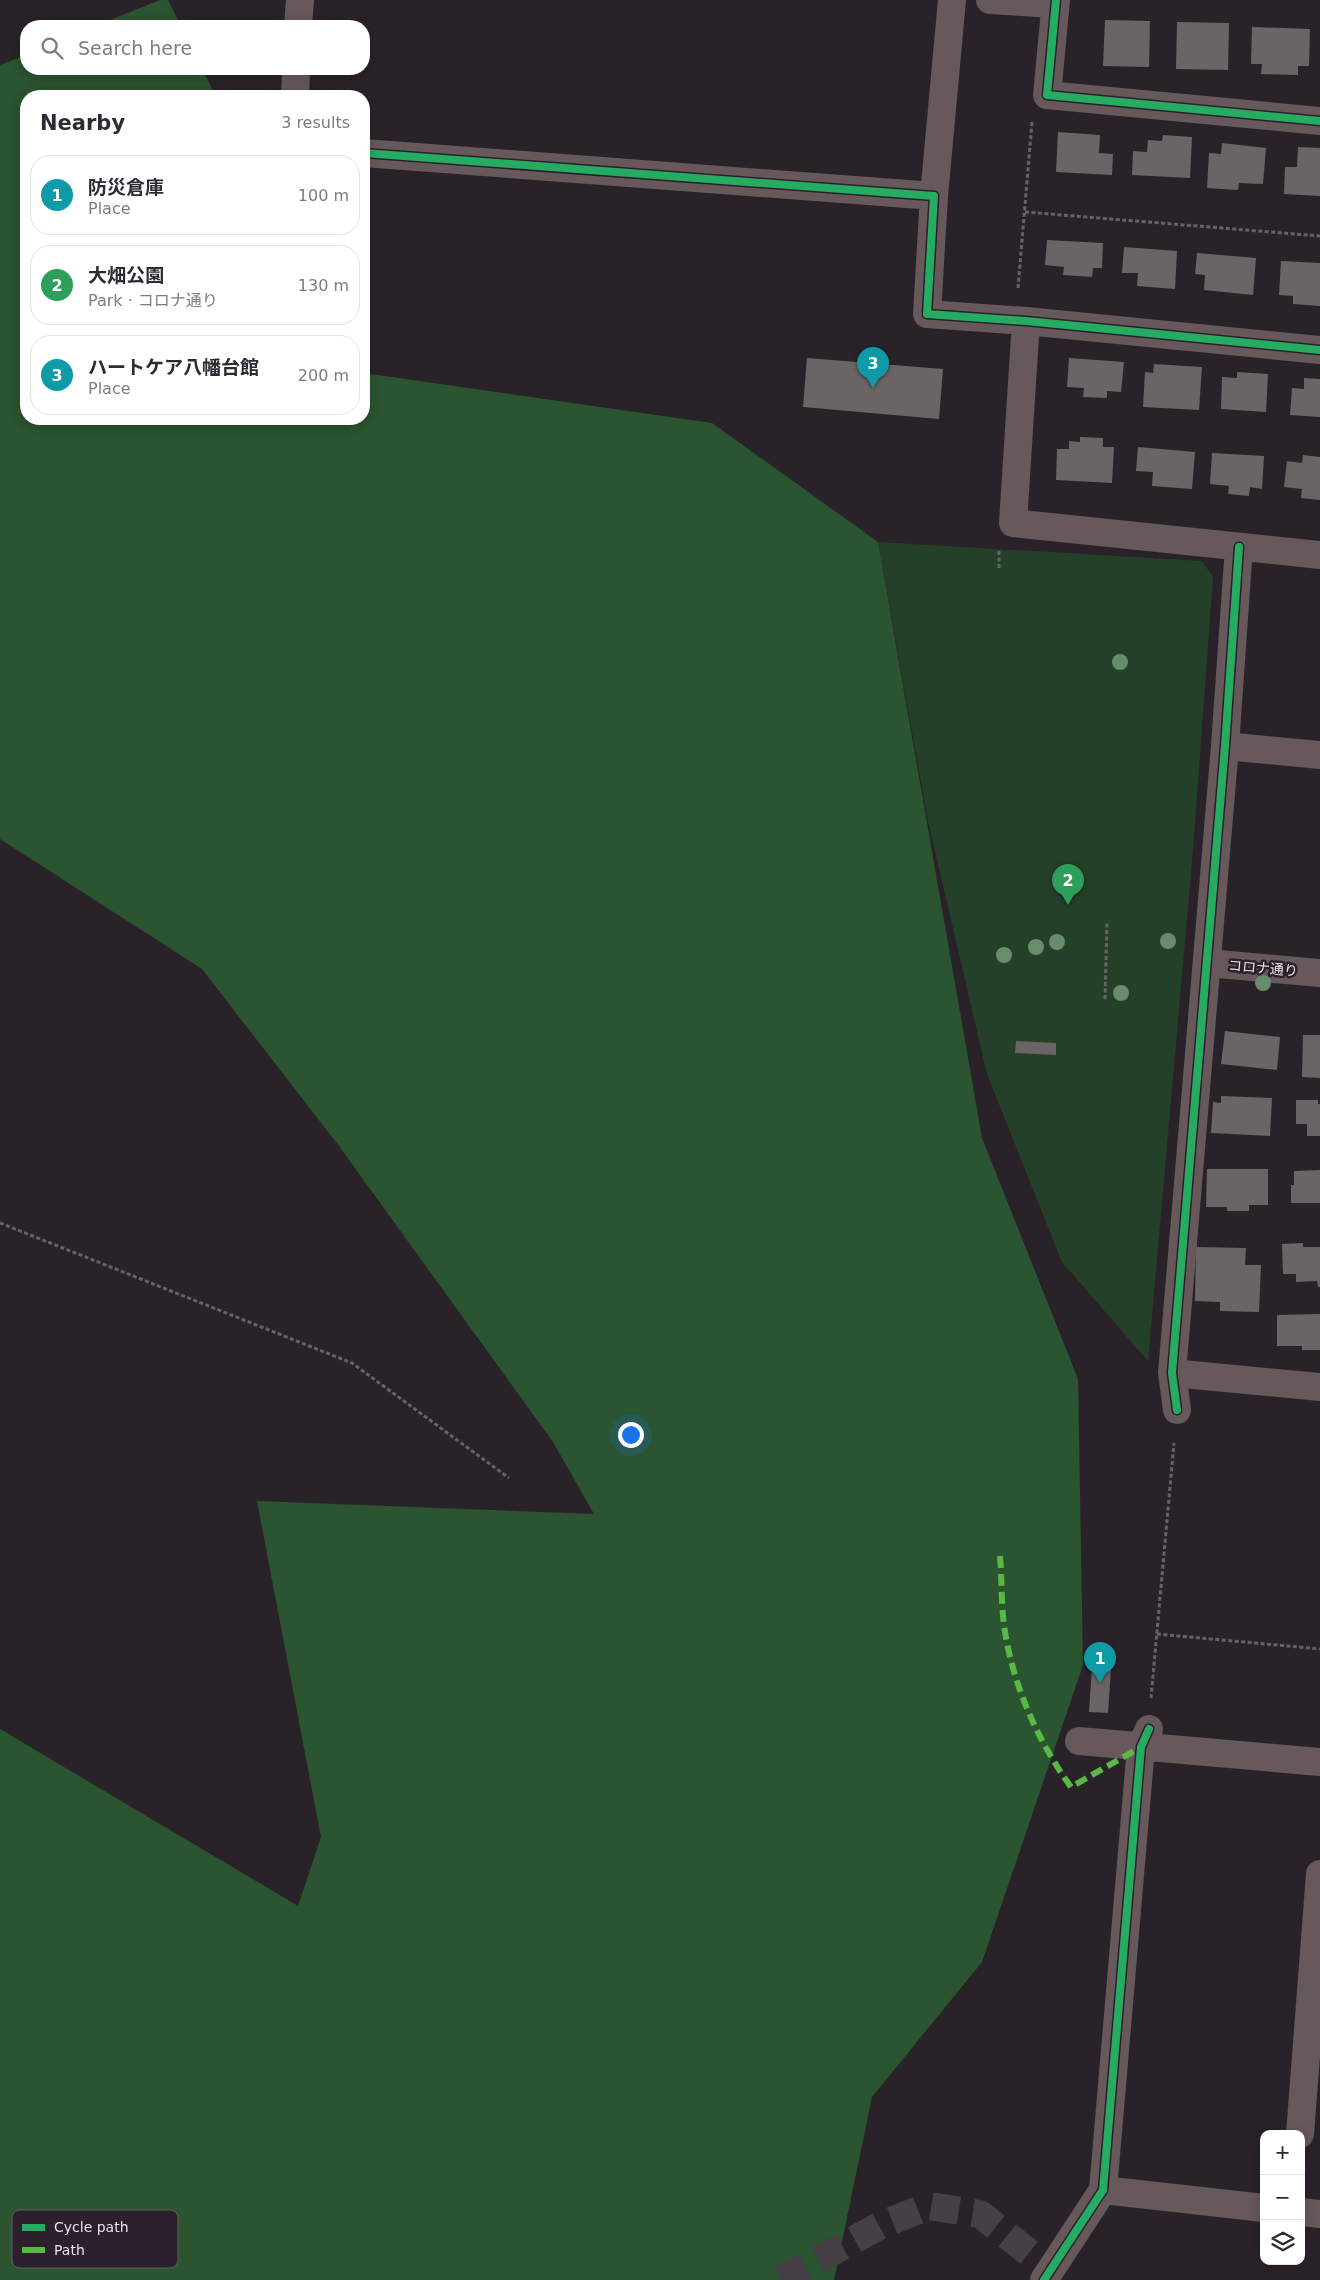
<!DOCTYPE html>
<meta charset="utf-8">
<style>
:root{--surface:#fff;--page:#f7f7f7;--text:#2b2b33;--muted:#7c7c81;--line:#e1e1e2;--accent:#111827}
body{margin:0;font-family:"DejaVu Sans","Noto Sans JP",sans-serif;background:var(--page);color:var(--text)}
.controls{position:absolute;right:15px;bottom:15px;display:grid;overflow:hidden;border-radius:10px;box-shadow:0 2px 12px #0003}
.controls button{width:45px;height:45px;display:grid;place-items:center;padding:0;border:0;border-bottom:1px solid var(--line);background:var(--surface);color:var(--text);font:25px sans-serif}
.you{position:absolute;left:630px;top:1434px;width:18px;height:18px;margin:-12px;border:4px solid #fff;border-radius:50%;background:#1a73e8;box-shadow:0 0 0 8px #1a73e833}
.badge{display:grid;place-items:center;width:32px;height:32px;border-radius:50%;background:var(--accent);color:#fff;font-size:16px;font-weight:700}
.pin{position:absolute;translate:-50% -41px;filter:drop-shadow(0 1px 2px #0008)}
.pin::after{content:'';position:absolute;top:26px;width:18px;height:15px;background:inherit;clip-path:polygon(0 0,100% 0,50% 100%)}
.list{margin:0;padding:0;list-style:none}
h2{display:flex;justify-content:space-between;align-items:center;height:65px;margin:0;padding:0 20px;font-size:21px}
h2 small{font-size:16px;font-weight:400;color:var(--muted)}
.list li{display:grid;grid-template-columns:32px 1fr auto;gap:15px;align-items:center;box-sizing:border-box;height:80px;margin:0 10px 10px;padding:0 10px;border:1px solid var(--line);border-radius:20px}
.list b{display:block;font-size:19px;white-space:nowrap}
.list p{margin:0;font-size:16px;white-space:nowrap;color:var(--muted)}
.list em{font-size:16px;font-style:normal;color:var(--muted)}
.icon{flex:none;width:28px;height:28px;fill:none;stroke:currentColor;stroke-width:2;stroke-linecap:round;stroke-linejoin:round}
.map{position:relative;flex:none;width:1320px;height:2280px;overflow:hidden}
.search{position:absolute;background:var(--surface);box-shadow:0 2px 12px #0003;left:20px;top:20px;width:350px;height:55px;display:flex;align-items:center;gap:12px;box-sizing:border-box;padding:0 18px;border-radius:20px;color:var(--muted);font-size:19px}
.panel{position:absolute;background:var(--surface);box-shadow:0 2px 12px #0003;left:20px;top:90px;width:350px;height:335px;border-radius:20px}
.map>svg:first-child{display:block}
.green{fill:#254028}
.forest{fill:#2b5430}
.building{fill:#6b6466}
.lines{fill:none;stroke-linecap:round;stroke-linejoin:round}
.minor-tunnel{stroke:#464046;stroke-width:28;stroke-dasharray:28 14;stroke-linecap:butt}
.path{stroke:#6b6165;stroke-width:3;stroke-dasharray:4 2.5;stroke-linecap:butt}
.minor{stroke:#66585b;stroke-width:28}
.quiet{stroke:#58b947;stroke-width:6;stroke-dasharray:12 6;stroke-linecap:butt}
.cycleway-casing{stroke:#2b202c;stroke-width:11}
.cycleway{stroke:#26ab63;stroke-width:8}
.tree{fill:#678d6a}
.labels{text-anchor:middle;stroke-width:5;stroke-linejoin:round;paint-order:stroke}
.street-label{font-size:14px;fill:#e9e2ea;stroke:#2b202c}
.key{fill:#2b202c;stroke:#645a65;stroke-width:1}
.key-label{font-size:14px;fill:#e9e2ea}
</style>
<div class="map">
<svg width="1320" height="2280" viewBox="0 0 1320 2280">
<rect width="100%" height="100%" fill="#292329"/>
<path class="green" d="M 878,542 L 1202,561 L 1213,577 L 1193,850 L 1148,1361 L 1062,1262 L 987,1074 L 928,821 Z"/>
<path class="forest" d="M 160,0 L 168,0 L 181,26 L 95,26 Z
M 26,55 L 26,69 L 202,69 L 216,96 L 26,96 L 26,419 L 364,419 L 364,373 L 712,423 L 878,542 L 982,1138 L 1078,1379 L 1083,1665 L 982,1962 L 872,2097 L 834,2280 L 0,2280 L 0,1729 L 298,1906 L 321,1837 L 257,1501 L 594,1514 L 553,1442 L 339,1146 L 202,969 L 0,839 L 0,65 Z"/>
<path class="building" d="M 1105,20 L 1150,21 L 1149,67 L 1103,66 Z
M 1177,22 L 1229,23 L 1228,70 L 1176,69 Z
M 1252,27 L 1310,29 L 1309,66 L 1298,66 L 1298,75 L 1261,74 L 1262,64 L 1251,64 Z
M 1058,132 L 1100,135 L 1099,153 L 1113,154 L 1112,175 L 1056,172 Z
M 1163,135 L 1192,137 L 1190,178 L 1132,175 L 1133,151 L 1147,152 L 1148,140 L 1162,141 Z
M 1222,143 L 1266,148 L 1263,184 L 1239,183 L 1238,190 L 1207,188 L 1209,153 L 1221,154 Z
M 1298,147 L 1320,148 L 1320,196 L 1284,194 L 1285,167 L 1297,167 Z
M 1047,240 L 1103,243 L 1102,268 L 1093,268 L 1092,277 L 1063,275 L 1064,267 L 1045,265 Z
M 1124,247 L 1177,251 L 1175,289 L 1137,286 L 1138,273 L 1122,273 Z
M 1197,253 L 1256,258 L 1253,295 L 1204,290 L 1205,275 L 1195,274 Z
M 1281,261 L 1320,263 L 1320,306 L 1293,304 L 1293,296 L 1279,295 Z
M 807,358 L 943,369 L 939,419 L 803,407 Z
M 1069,358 L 1124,362 L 1121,392 L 1107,391 L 1107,398 L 1083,397 L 1084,388 L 1067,387 Z
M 1154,364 L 1202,367 L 1199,410 L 1143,407 L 1145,372 L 1153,373 Z
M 1237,372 L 1268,374 L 1266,412 L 1221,409 L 1222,377 L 1237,378 Z
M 1304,378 L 1320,379 L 1320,417 L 1290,415 L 1292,388 L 1304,389 Z
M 1080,437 L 1103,438 L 1103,447 L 1114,447 L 1112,483 L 1056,480 L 1057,449 L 1069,449 L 1069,441 L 1080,442 Z
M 1138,447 L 1195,452 L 1192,489 L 1152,486 L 1153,472 L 1136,471 Z
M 1212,453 L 1264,456 L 1262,489 L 1250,487 L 1249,496 L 1228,494 L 1229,486 L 1210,484 Z
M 1303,455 L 1320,457 L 1320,500 L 1301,498 L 1302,489 L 1284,487 L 1287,461 L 1302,463 Z
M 1225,1031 L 1280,1037 L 1277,1070 L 1221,1064 Z
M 1303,1035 L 1320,1035 L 1320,1078 L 1302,1077 Z
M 1016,1041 L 1056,1043 L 1056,1055 L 1015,1053 Z
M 1221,1096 L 1272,1098 L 1270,1136 L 1211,1133 L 1213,1102 L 1221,1103 Z
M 1296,1100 L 1318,1100 L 1318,1104 L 1320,1104 L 1320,1136 L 1307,1136 L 1307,1124 L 1296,1124 Z
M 1207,1169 L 1268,1169 L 1268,1205 L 1249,1205 L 1249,1211 L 1227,1211 L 1227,1207 L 1206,1207 Z
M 1320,1170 L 1320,1203 L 1291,1203 L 1291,1185 L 1294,1185 L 1294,1171 Z
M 1303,1243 L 1303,1247 L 1320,1247 L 1320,1287 L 1318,1287 L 1317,1281 L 1296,1282 L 1296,1274 L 1283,1274 L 1282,1244 Z
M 1196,1247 L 1246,1248 L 1245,1265 L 1261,1265 L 1259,1312 L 1220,1311 L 1220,1302 L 1195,1301 Z
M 1320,1314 L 1320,1350 L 1302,1350 L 1302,1346 L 1277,1346 L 1277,1315 Z
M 1093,1652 L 1112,1654 L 1108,1713 L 1089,1712 Z"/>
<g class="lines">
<path class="minor-tunnel" d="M 781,2280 L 881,2225 L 929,2206 L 980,2214 L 1051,2270"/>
<path class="path" d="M 1025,212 L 1320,236
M 1018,288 L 1032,122
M 999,551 L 999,570
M 1105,999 L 1107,922
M 0,1223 L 352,1363 L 509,1478
M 1157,1634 L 1320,1649
M 1151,1698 L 1174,1443"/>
<path class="minor" d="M 990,0 L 1055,4
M 1056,0 L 1047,95 L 1320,121
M 298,26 L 300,0
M 295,96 L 296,69
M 364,153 L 934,196 L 927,314 L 1026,321 L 1320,350
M 934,196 L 952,0
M 1026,321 L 1013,523 L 1320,555
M 1225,746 L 1320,755
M 1207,963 L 1320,973
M 1172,1373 L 1320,1387
M 1177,1410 L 1172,1373 L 1225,746 L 1239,547
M 1079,1741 L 1320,1762
M 1300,2134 L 1320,1874
M 1103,2190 L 1264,2208
M 1301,2212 L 1320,2214
M 1044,2280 L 1103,2190 L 1141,1747 L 1149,1729"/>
<path class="quiet" d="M 1000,1556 C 1002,1579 1001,1602 1004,1625 C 1012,1683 1037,1740 1071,1787 L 1141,1747"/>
<defs>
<path id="cycleway" d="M 1056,0 L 1047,95 L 1320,121
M 364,153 L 934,196 L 927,314 L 1026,321 L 1320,350
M 1177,1410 L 1172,1373 L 1225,746 L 1239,547
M 1044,2280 L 1103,2190 L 1141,1747 L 1149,1729"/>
</defs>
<use href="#cycleway" class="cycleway-casing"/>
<use href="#cycleway" class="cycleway"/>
</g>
<g class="tree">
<circle cx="1120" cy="662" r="8"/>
<circle cx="1168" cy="941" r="8"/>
<circle cx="1057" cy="942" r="8"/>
<circle cx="1036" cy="947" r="8"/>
<circle cx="1004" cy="955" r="8"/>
<circle cx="1263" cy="983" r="8"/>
<circle cx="1121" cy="993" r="8"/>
</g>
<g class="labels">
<g class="street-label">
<text transform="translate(1263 968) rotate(5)" y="5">コロナ通り</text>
</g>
</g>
<rect x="12" y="2210" width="166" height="58" rx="8" class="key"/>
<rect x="22" y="2224" width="23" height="7" fill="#26ab63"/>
<rect x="22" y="2247" width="23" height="6" fill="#58b947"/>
<g class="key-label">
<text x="54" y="2232">Cycle path</text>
<text x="54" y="2255">Path</text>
</g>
</svg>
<div class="controls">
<button>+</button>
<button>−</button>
<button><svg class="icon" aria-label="layers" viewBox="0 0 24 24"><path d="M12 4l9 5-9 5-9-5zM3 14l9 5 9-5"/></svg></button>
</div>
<div class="you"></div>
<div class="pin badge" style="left:1100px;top:1683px;background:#0f9aa8">1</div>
<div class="pin badge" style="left:1068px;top:905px;background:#2e9e5b">2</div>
<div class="pin badge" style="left:873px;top:388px;background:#0f9aa8">3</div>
<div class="search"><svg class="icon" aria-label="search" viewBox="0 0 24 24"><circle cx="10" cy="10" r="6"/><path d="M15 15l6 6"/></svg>Search here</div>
<section class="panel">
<h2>Nearby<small>3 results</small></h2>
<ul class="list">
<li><span class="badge" style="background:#0f9aa8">1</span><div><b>防災倉庫</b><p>Place</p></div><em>100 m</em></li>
<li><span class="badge" style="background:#2e9e5b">2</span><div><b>大畑公園</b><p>Park · コロナ通り</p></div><em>130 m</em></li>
<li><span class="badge" style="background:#0f9aa8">3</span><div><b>ハートケア八幡台館</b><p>Place</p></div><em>200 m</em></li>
</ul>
</section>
</div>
